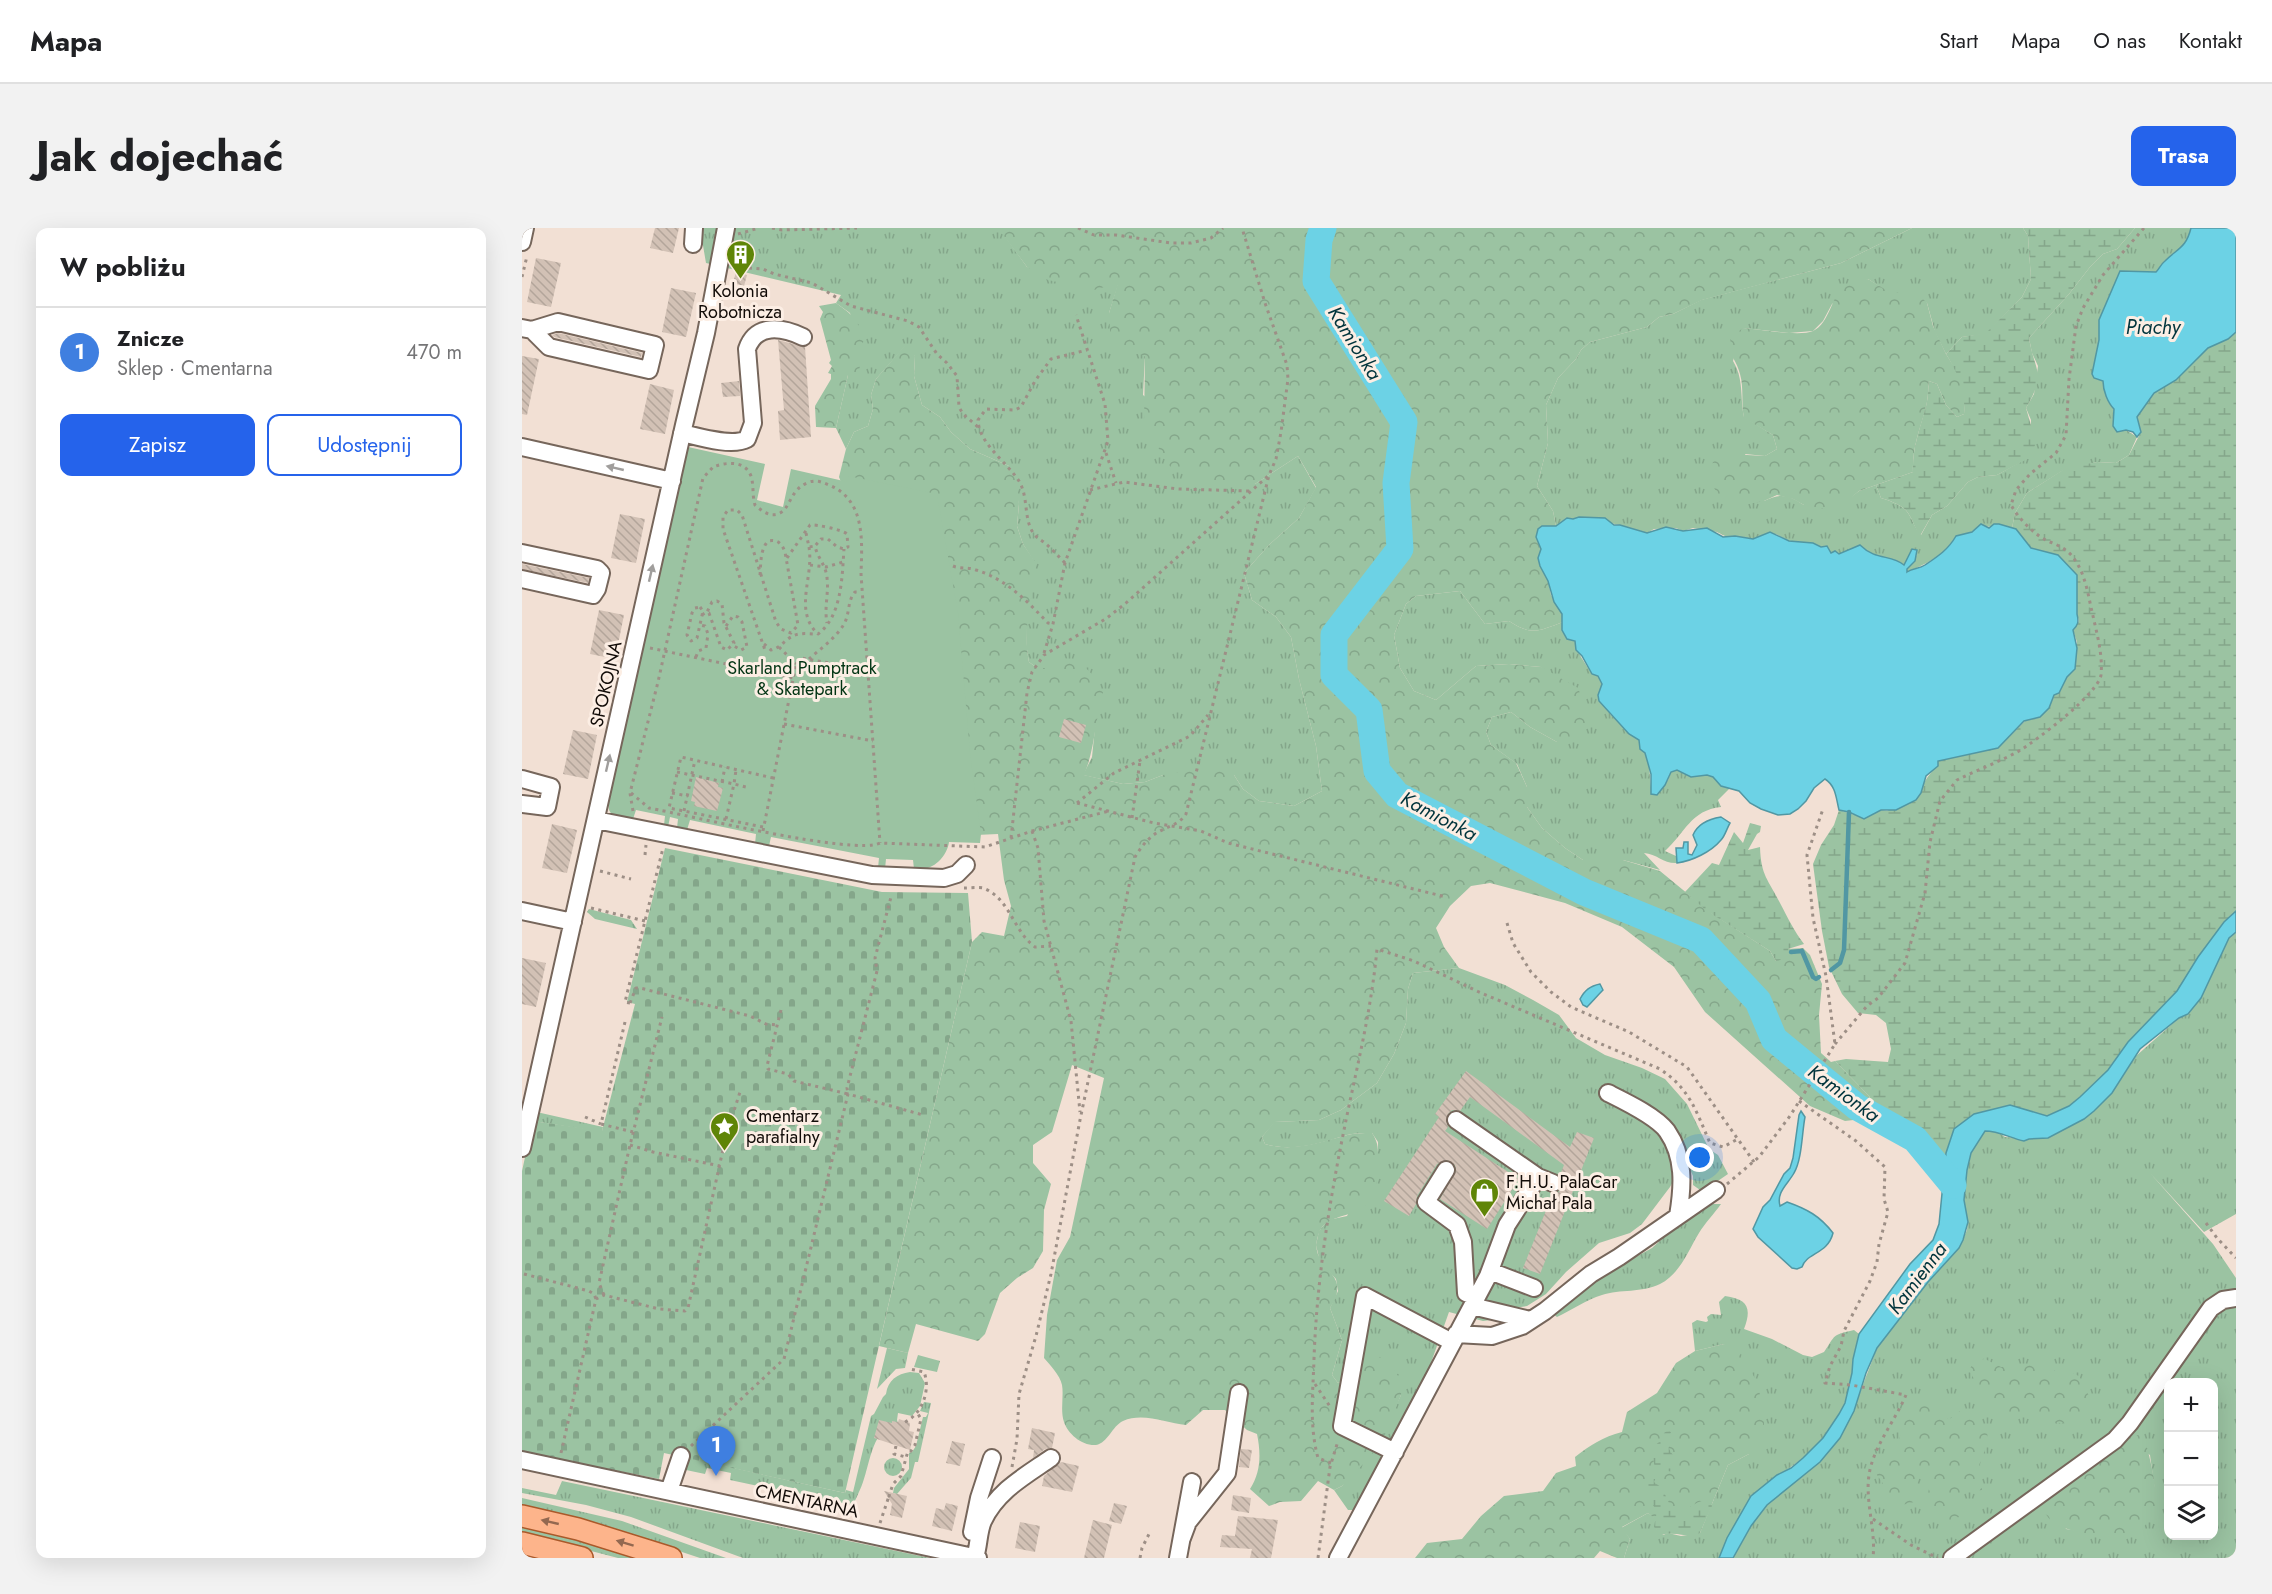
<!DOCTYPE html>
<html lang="pl">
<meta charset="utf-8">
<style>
:root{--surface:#fff;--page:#f2f2f2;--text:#202124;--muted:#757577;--line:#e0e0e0;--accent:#2563eb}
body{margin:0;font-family:Jost,sans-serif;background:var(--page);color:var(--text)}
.controls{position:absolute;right:18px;bottom:18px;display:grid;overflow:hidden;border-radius:12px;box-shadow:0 6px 24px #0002}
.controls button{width:54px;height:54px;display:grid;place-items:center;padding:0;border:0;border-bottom:2px solid var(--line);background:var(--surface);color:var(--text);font:30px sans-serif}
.you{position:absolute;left:1178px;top:930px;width:21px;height:21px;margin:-15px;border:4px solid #fff;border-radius:50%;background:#1a73e8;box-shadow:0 0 0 9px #1a73e833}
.badge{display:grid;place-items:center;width:39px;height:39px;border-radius:50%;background:var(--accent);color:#fff;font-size:20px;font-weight:700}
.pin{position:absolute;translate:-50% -50px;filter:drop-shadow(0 2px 3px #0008)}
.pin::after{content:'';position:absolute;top:32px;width:21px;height:18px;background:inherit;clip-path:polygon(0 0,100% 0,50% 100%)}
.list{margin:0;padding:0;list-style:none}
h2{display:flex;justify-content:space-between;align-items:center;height:78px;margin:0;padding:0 24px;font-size:26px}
h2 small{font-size:20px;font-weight:400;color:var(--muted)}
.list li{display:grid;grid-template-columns:39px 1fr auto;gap:18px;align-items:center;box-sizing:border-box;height:90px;padding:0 24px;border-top:2px solid var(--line)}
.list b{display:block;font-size:22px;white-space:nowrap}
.list p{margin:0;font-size:20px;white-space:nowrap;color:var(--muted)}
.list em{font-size:20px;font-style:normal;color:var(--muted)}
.actions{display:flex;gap:12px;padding:18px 24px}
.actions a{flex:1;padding:14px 0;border:2px solid var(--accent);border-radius:12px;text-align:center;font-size:21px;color:var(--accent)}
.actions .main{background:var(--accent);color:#fff}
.icon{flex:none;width:33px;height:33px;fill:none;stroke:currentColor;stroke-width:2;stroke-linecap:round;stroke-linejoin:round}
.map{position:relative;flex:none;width:1714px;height:1330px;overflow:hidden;border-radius:12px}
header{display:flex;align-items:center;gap:36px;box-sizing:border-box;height:84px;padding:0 30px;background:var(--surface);border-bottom:2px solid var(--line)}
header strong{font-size:28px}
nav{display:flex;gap:33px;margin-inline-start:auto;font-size:21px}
.intro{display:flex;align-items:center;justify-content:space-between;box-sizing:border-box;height:144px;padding:0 36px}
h1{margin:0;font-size:42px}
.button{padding:15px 27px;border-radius:12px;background:var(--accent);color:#fff;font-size:21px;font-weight:700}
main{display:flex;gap:36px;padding:0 36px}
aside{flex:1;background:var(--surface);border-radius:12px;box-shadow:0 6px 24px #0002}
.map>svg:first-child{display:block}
.grass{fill:url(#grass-tufts);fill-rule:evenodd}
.forest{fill:url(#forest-crowns)}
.wetland{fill:url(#wetland-marsh)}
.cemetery{fill:url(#cemetery-stones)}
.park{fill:#9bc3a2}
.water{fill:#6cd2e5;stroke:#5197a3;stroke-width:1.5}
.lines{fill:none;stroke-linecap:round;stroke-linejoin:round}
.stream{stroke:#5197a3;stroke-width:4.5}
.river{stroke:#6cd2e5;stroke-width:27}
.building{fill:url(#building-back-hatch)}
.minor-casing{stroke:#76665b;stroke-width:20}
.major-casing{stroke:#aa592a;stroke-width:24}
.path{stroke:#9d8f86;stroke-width:3;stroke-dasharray:3 4.5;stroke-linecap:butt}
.minor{stroke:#fff;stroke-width:16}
.major{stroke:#fdb48b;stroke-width:21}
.oneway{fill:#a09e9c}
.oneway2{fill:#936850}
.labels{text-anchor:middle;stroke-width:6;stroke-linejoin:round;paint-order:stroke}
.poi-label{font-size:18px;fill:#120c08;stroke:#fceee4;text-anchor:start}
.park-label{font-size:18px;fill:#023413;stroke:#fceee4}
.street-label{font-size:18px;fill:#120c08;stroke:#fceee4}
.water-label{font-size:20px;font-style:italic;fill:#01343c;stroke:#fceee4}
</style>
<header>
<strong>Mapa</strong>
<nav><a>Start</a><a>Mapa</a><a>O nas</a><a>Kontakt</a></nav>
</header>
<div class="intro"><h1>Jak dojechać</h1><a class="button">Trasa</a></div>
<main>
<aside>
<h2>W pobliżu<small></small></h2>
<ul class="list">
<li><span class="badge" style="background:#3f7fe0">1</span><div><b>Znicze</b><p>Sklep · Cmentarna</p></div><em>470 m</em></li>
</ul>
<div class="actions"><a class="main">Zapisz</a><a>Udostępnij</a></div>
</aside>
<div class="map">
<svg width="1714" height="1330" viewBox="0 0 1714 1330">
<defs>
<pattern id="grass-tufts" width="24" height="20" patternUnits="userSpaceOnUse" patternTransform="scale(1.5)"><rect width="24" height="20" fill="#9bc3a2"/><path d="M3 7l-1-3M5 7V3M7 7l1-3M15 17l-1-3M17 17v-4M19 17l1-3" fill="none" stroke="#84a68a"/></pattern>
<pattern id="forest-crowns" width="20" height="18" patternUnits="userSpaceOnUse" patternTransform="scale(1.5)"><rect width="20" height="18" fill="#9bc3a2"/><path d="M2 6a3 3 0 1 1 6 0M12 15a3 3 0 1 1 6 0" fill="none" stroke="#84a68a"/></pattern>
<pattern id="wetland-marsh" width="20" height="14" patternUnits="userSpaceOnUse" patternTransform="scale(1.5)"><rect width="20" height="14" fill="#9bc3a2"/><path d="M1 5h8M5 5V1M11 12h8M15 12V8" fill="none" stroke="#84a68a"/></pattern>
<pattern id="cemetery-stones" width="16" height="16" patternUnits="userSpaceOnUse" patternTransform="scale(1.5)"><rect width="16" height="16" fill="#9bc3a2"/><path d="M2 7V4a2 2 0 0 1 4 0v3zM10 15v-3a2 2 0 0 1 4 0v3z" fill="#84a68a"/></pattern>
<pattern id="building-back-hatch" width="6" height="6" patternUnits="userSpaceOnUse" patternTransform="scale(1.5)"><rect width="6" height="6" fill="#d2c1b5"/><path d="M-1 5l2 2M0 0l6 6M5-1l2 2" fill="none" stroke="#b3a59a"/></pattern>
</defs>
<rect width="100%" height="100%" fill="#f2e0d4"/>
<path class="grass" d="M 178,0 L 477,0 L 505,39 L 597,54 L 587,85 L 623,128 L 621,167 L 733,256 L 776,228 L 794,260 L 777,290 L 747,317 L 722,345 L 730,372 L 754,389 L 769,409 L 777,451 L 794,518 L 800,563 L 772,578 L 737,573 L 721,561 L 712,547 L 641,547 L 623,554 L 601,556 L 561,547 L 570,529 L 574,490 L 580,464 L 526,440 L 515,440 L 507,434 C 500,401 508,368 513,335 L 501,316 L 495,298 L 497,276 L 487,238 L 448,221 L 429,204 L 418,189 L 400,177 L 392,148 L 393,128 L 384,117 L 354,151 L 349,167 L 351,181 L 346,198 L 332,204 L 324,221 L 314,200 L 326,147 L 337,125 L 328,85 L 314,75 L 319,67 L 184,35 Z
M 1390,0 L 1501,0 L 1506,8 L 1509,51 L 1500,69 L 1464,106 L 1440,109 L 1424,126 L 1413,104 L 1405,75 L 1369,66 L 1346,51 L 1310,76 L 1301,93 L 1291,103 L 1267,105 L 1221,100 L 1211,133 C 1222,151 1218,169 1222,189 L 1251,207 L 1255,221 L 1243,228 L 1223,226 L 1242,273 C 1259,265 1266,267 1282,277 L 1329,269 L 1337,263 L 1354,257 L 1359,270 C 1368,273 1381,277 1386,285 C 1391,292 1393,301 1399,307 L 1410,287 L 1425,278 L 1446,254 L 1456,249 L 1475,247 L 1507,229 L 1509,192 L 1504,180 L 1512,166 L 1516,138 L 1510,125 L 1507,110 L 1547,66 L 1568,39 L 1581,26 L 1595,21 L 1613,0 L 1669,0 C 1664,20 1656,20 1643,33 C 1639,36 1637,41 1634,44 L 1598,43 L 1577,92 L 1577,112 L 1570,146 L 1581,153 L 1587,175 L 1592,181 L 1595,203 L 1604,202 L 1615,209 L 1607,227 L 1594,235 L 1575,234 L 1540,243 L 1505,265 L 1493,285 L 1490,300 L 1457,298 L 1450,304 L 1434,308 C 1422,328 1405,335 1384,345 C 1385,338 1393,333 1395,326 L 1387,327 L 1383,337 C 1367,329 1351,330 1338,317 L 1317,326 L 1313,323 L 1308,325 L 1306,320 L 1267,313 L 1254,306 L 1244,306 L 1231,311 L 1213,308 L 1207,310 L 1195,304 L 1171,300 L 1161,303 L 1154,300 L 1132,301 L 1125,305 L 1098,297 L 1057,289 L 1051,291 L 1045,290 L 1034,298 L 1031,283 L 1015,258 L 1026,215 L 1024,177 L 1036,150 L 1054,131 L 1059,122 L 1068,114 L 1125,99 L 1137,89 L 1151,86 L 1179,72 L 1319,35 Z
M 938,363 L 963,396 L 987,393 C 1009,408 1017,403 1041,394 L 1040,402 L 1045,411 L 1053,413 C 1054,424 1064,436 1070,446 L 1076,448 L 1080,457 L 1088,486 L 1117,512 L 1118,521 L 1123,524 C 1130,538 1126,553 1131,567 L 1135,567 L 1146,552 L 1149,544 L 1155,542 L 1169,549 L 1185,547 L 1191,549 L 1199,558 L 1208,560 L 1196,572 L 1199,579 C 1169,582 1163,605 1143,623 L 1154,628 L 1155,635 C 1142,636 1135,626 1122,625 L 1138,642 L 1101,632 L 1061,632 L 1043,620 L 1020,600 L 1005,579 L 1005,559 L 995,536 L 969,517 L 964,504 L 970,489 L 989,484 L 1008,499 L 1035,514 L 1019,439 L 987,436 L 954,438 L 914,472 L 892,463 L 878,440 L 872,407 L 884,376 L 894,368 Z
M 67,681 L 109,692 L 115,701 L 73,691 L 65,684 Z
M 1714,704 L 1714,986 L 1682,1004 L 1628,945 L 1691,1016 L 1714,1050 L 1714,1068 L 1706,1068 L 1598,1204 L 1421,1330 L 1211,1330 L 1229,1298 L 1245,1277 L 1262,1260 L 1287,1243 L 1337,1167 L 1355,1120 L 1406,1054 L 1437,1020 L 1445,1002 L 1446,994 L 1442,972 L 1445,942 L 1449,925 L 1463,903 L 1476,904 L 1483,909 L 1514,911 L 1526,910 L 1562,891 L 1590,865 L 1614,828 L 1657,790 L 1666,786 L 1679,770 L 1707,710 Z
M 937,740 L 983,757 L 1011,772 L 1037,787 L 1054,810 L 1083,827 L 1120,840 L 1143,851 L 1165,876 L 1187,921 L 1196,927 L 1206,946 L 1190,957 L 1178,962 L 1171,957 L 1171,948 L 1167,939 L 1156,944 L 1148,959 L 1120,996 L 1108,1005 L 1077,1015 L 1044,1044 L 1024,1066 L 1005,1078 L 992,1080 L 976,1091 L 961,1093 L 927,1084 L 905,1146 L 835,1282 L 826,1282 L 812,1262 L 820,1258 L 870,1186 L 879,1167 L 827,1150 L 816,1155 L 810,1147 L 820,1112 L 808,1080 L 816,1063 L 814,1051 L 798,1034 L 794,1017 L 797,1003 L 806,992 L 825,988 L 856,930 L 856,914 L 850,905 C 841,905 830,905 822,908 C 795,916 770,924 743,916 L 740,909 L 752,894 L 797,892 L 819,882 L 855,855 L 872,826 L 884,795 L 886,761 L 891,745 Z
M 15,885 L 19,885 L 81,899 L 80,904 L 11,893 Z
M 1191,976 L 1199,976 C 1192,986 1183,995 1177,1005 C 1166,1023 1158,1046 1138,1056 C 1120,1065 1098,1061 1080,1067 C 1064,1072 1050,1082 1035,1089 L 1031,1086 L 1081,1047 L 1130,1020 L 1168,985 Z
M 1203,1068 C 1226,1071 1230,1080 1222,1101 L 1250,1111 L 1281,1127 L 1290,1129 L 1302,1124 C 1314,1107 1309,1107 1332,1102 L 1337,1106 L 1331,1131 L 1330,1145 L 1323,1175 L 1317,1186 L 1301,1210 L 1281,1230 L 1248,1254 L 1210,1301 L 1197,1330 L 1102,1330 L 1108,1311 L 1099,1300 L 1126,1285 L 1133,1290 L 1134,1301 L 1141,1307 L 1146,1305 L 1159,1308 L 1178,1305 L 1206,1237 L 1227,1226 L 1202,1116 L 1173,1123 L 1170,1095 L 1175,1092 L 1184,1094 L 1186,1093 L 1185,1089 L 1189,1086 L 1199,1087 L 1197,1074 Z
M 1714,1075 L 1714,1330 L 1437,1330 L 1531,1262 L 1544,1301 L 1557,1303 L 1633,1263 L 1628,1227 L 1603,1211 L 1698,1079 ZM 1646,1154 L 1692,1154 L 1692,1308 L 1646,1308 Z
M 365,1120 L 386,1125 L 383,1140 L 374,1141 L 355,1161 Z
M 396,1127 L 418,1133 L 415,1144 L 392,1139 Z
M 388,1144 L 397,1145 L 403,1155 L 398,1178 L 390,1188 L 376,1185 L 375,1192 L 376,1195 C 351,1198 348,1235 341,1254 C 337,1266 330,1277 326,1290 L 327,1277 L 208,1252 L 209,1245 L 185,1240 L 183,1246 L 164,1242 L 167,1230 L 323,1265 L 324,1262 L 331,1264 L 349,1188 L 352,1186 L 361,1169 L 364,1166 C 366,1152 375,1146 388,1144 Z
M 402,1174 L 409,1175 L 396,1234 L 393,1234 L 389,1250 L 375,1266 L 371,1265 L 372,1260 L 387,1241 L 387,1225 L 390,1224 L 394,1218 L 401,1189 L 404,1189 L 406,1185 L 398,1183 Z
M362 1239a9 9 0 1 1 18 0a9 9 0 1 1-18 0Z
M 40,1253 L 408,1330 L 221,1330 L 109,1289 L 64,1277 L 0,1265 L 0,1260 L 34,1267 Z
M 0,1270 L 100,1293 L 204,1330 L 178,1330 L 70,1294 L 0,1278 Z
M 0,1297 L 121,1330 L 96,1330 L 0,1305 Z"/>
<path class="forest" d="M 476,0 L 1390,0 L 1319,35 L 1180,72 L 1151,86 L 1137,89 L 1125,99 L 1068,114 L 1059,122 L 1054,131 L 1036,150 L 1024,177 L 1026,215 L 1015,258 L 1031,283 L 1034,298 L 1020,298 L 1014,309 L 1019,321 L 1016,330 L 1018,338 L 1026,353 L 1029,367 L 1040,386 L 1041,394 C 1017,403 1009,408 987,393 L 963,396 L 938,363 L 894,368 L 884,376 L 872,407 L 878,440 L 892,463 L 914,472 L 954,438 L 987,436 L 1019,439 L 1056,460 C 1065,485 1072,494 1050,514 L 1035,514 L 1008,499 L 989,484 L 970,489 L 964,504 L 969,517 L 994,535 L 1005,559 L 1005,579 L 1020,600 L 1043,620 L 1061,632 L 1101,632 L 1138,643 L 1189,685 L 1248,723 L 1254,733 L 1266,721 L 1281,720 L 1288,727 L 1300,756 L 1297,787 L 1299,825 L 1309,834 L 1313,833 L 1348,869 L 1340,891 L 1323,893 L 1288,878 L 1183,784 L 1152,739 L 1100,699 L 1043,675 L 968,655 L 949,658 L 928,678 L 914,700 L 922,719 L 937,740 L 891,745 L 886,761 L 884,795 L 872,826 L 855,855 L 819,882 L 797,892 L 753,894 L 740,909 L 743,916 C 770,924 795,915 822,908 C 831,905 841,905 850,905 C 857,915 856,923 856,935 C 857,1003 808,976 797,1005 C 785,1036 819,1042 815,1063 C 815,1069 811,1075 808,1080 L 820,1112 L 810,1147 L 816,1155 L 827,1150 L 847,1125 L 863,1131 L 880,1153 L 879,1167 L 862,1209 L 845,1232 L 820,1258 L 812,1262 L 796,1253 L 779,1273 L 758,1274 L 747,1278 L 728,1261 C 739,1244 739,1226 735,1206 L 725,1202 L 703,1182 L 681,1182 L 664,1197 C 644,1195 621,1184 601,1193 C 590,1198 586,1215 574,1217 C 560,1218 546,1206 542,1194 C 538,1182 542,1168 540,1157 C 538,1147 528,1137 522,1130 L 525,1087 L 535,1032 L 548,1009 L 582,850 L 550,837 L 530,904 L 511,917 L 511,935 L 529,956 L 522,982 L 521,1023 L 511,1040 L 495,1050 L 478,1065 L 463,1106 L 456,1113 L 394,1096 L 386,1125 L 357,1118 L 450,714 L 460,704 L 482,708 L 489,678 L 482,652 L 476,606 L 454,607 L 317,249 L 324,221 L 332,204 L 346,198 L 351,181 L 349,167 L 354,151 L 384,116 L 390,117 L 393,128 L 392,148 L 400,177 L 418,189 L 429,204 L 448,221 L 487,238 L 495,252 L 497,276 L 495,298 L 501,316 L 514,335 C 511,370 500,398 507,434 L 515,440 L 526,440 L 538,429 C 564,436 568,441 581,464 C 573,492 573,521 562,547 L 601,556 L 623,554 L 641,547 L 689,538 L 712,547 L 721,561 L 737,573 L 772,578 L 800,563 L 794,518 L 777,451 L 769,409 L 754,389 L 730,372 L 722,345 L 747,317 L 777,290 L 794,259 L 776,228 L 733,256 L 692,253 L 649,240 L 622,197 L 623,128 L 589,119 L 587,85 L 596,55 L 572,62 L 526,52 L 505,39 Z
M 1346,51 L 1369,65 L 1393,63 L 1405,75 L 1411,98 L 1424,126 L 1436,145 L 1444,163 L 1442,186 L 1435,189 L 1424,177 L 1415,156 L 1407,153 C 1406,163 1406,173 1403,183 C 1397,203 1390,222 1391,244 L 1337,263 L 1318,279 L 1309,282 L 1282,277 L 1271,271 L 1255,267 L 1242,273 L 1220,277 L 1197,268 L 1186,250 L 1191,234 L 1207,226 L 1243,228 L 1255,221 L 1251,207 L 1222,190 C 1219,175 1222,160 1218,146 C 1214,130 1206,129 1209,109 L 1221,100 C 1238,101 1277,109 1291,103 C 1308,95 1309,68 1323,57 C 1329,53 1339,52 1346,51 Z
M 314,75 C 331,87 336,92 342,112 C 335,128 341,135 335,151 L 326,147 L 314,200 L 294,199 L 293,178 L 309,151 L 309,146 L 306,145 L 310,138 L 307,135 L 309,132 L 298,91 L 301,84 L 297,78 Z
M 1202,1116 L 1219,1126 L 1235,1154 L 1242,1184 L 1242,1206 L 1227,1226 L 1206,1237 L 1178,1305 C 1162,1311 1153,1302 1139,1307 L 1132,1299 L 1132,1290 L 1126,1285 L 1100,1299 L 1108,1311 L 1102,1330 L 1095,1330 L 1078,1323 L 1072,1330 L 893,1330 L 905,1315 L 940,1311 L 959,1288 L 982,1268 L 1021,1263 L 1034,1245 L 1054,1238 L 1053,1229 C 1068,1217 1081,1209 1100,1204 L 1105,1184 L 1135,1165 L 1154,1135 L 1173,1123 Z
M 1463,1131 L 1479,1139 L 1515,1136 L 1536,1144 L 1547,1144 L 1557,1148 L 1570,1174 C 1557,1219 1512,1176 1482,1191 L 1473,1188 L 1447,1142 L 1453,1132 Z
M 1407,1171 L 1418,1175 L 1420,1190 L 1428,1191 L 1439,1182 L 1454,1187 L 1465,1203 L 1466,1213 L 1458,1236 L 1460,1262 L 1443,1264 L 1439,1275 L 1437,1289 L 1429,1292 L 1412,1291 L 1402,1281 L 1409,1253 L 1405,1244 L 1396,1249 L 1392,1274 L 1376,1278 L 1362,1274 L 1360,1266 L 1362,1257 L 1355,1247 L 1354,1240 C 1361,1235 1370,1230 1374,1221 C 1386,1195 1370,1182 1407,1171 Z
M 1616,1207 L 1622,1209 C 1627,1225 1637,1265 1633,1282 C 1629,1296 1613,1307 1599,1310 C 1582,1313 1547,1302 1531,1296 L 1523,1285 L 1531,1262 L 1603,1211 Z"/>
<path class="wetland" d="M 1501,0 L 1613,0 L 1595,21 L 1581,26 L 1568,39 L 1547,66 L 1507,110 C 1513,146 1525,144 1504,180 L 1514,215 L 1507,230 L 1475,247 L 1456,249 L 1446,254 L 1425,278 L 1410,287 L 1398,308 C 1393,301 1391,292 1386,285 C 1381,277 1368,273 1359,270 L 1354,257 L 1391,244 C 1390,222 1397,203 1403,182 C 1406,173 1406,163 1407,153 L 1415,156 L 1424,177 L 1435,189 L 1442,186 C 1444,162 1436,146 1424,126 L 1440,109 L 1464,105 L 1500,69 L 1509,51 L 1506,8 Z
M 1714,104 L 1714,683 L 1702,694 L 1655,763 L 1606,814 L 1586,842 L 1558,869 L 1547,878 L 1525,888 L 1511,884 L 1428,912 L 1423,936 C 1416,931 1407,925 1401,919 C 1385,903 1370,887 1348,881 L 1348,869 L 1313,833 L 1324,831 L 1366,834 L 1369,821 L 1364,795 L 1354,787 L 1336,785 L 1320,766 L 1307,739 L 1300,703 L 1291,636 L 1299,617 L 1312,597 L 1317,582 L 1336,588 L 1359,582 L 1365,583 L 1399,565 C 1401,550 1411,546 1416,533 L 1476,520 L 1503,493 L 1518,489 L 1527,480 L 1532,466 L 1537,465 L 1545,449 L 1553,441 L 1555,414 L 1551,402 L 1557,393 L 1555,386 L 1555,347 L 1536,327 L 1509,320 L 1494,301 L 1490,300 L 1493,285 L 1505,265 L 1544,240 L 1575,234 L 1594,235 L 1607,227 L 1619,204 L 1615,189 L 1632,165 L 1654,152 L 1686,120 L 1706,111 Z
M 1228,595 L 1239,598 L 1238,604 L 1235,606 L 1226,622 L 1238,619 C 1239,648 1246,651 1258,675 C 1266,690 1272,703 1282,716 L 1266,721 L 1268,730 L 1254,733 L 1248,723 L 1185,683 L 1163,664 L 1190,635 L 1197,637 L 1212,604 L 1221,615 Z
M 1145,1203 L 1149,1204 C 1145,1212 1145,1221 1151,1227 L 1151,1244 L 1141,1242 L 1136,1245 L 1132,1254 L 1140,1260 L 1147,1275 L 1143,1282 C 1170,1287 1168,1272 1188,1272 L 1190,1278 L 1177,1306 C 1163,1309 1151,1303 1139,1307 L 1132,1299 L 1135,1283 L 1126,1270 L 1122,1252 L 1133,1243 C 1133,1229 1123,1222 1139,1213 L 1142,1205 Z"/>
<path class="cemetery" d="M 143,620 L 360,664 L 446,665 L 450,714 L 323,1265 L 142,1225 L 137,1251 L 0,1224 L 0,943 L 11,893 L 80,903 L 113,776 L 105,774 Z"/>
<path class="park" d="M 166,219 L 243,236 L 235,272 L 261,279 L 269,241 L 326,254 L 326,248 L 415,266 L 436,385 L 448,525 L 459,606 L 458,615 L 427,614 C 425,630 408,645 392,641 L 391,632 L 364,631 L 363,641 L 356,640 L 357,630 L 249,609 L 247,618 L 233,616 L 234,606 L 168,592 L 165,602 L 155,600 L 156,591 L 148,589 L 146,599 L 142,597 L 143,588 L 114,582 L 111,591 L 90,587 L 87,582 L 86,574 Z"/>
<path class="water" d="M 1669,0 L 1714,0 L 1714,104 L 1706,111 L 1686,120 L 1654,152 L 1632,165 L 1615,189 L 1619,204 L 1615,209 L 1611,204 L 1604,202 L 1595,204 L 1591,198 L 1592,181 C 1586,175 1581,163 1581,153 L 1572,150 L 1570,146 L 1577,112 L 1577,92 L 1598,43 L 1634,44 C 1637,41 1639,36 1643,33 C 1656,20 1664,20 1669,0 Z
M 1057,289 L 1083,290 L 1092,297 L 1098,297 L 1125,305 L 1144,299 L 1161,303 L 1185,300 L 1201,309 L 1213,308 L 1231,311 L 1248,304 L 1267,313 L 1291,315 L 1299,319 L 1305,318 L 1309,325 L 1313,323 L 1317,326 L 1338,317 C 1354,333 1369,326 1382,337 L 1390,321 L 1395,322 L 1393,333 L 1385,341 L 1385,344 C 1391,340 1397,341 1403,337 C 1415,329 1426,322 1434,308 L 1450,304 L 1459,296 L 1467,300 L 1472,296 L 1477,296 L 1494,301 L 1509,320 L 1536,327 L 1555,347 L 1555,386 C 1557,394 1556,397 1551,402 L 1555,420 L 1553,441 L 1545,449 L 1537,465 L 1532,467 L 1527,480 L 1518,489 L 1502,493 L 1476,520 L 1416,533 L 1416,538 L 1404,548 L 1399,565 L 1394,572 L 1374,582 L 1359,582 L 1342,591 L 1327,584 L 1317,582 C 1314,570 1314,558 1303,551 L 1292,560 L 1284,573 L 1276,581 L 1268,586 L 1256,587 L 1239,581 L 1228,575 L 1217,563 L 1199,558 L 1191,549 L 1185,547 L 1169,549 L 1155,542 L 1149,544 L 1143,557 L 1135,567 L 1129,566 L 1129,546 L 1123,525 L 1118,521 L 1117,512 L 1107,506 L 1077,473 L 1076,467 L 1080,456 L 1076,448 L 1070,446 L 1060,428 L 1054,422 L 1053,413 L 1045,411 L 1040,402 L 1040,386 L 1032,374 L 1026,353 L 1018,338 L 1016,330 L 1019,321 L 1014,309 L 1016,301 L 1020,298 L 1034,298 L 1045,290 L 1051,291 Z
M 1199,589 L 1208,595 C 1205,600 1203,608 1199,612 C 1189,624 1170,633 1155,635 L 1154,620 L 1161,620 L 1162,614 L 1166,614 L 1166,626 L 1170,627 L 1175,617 L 1171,607 C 1176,595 1187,591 1199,589 Z
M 1714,683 L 1714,704 L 1707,710 L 1679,770 L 1666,786 L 1657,790 L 1618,821 L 1590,865 L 1572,883 L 1562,891 L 1526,910 L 1507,911 L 1502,913 C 1488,910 1477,903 1463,903 L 1449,925 L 1445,942 L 1442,972 L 1446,994 L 1441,1012 L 1437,1020 L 1406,1054 L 1355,1120 L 1344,1145 L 1332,1183 L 1318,1210 L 1298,1234 L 1245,1277 L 1229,1298 L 1211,1330 L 1197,1330 L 1205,1310 L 1229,1268 L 1255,1247 L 1269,1240 L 1281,1230 L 1301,1210 L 1317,1186 L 1323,1175 L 1330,1145 L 1331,1131 L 1337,1106 L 1388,1036 L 1411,1012 L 1417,996 L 1424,925 L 1432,901 L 1452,886 L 1488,877 L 1525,888 L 1547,878 L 1558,869 L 1586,842 L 1606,814 L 1655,763 L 1676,729 L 1702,694 Z
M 1078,756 L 1081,762 C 1075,768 1071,773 1065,779 L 1061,777 L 1058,771 C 1063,762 1068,758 1078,756 Z
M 1279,883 L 1283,889 C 1280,904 1280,932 1272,945 C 1266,956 1254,964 1258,978 L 1265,974 C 1285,981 1298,988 1311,1005 C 1306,1026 1284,1025 1280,1039 L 1275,1041 L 1270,1040 L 1236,1009 L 1231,1001 L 1241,979 L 1248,972 L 1262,946 L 1268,940 L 1271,930 L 1277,887 Z"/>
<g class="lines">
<path class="stream" d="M 1269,724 L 1280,723 L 1291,749 L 1294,751 L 1297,749
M 1309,742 L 1318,735 L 1322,722 L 1327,584"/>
<path class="river" d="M 801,0 L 797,12 L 794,53 L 882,194 L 874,255 L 878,321 L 812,407 L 812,447 L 847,482 L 855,543 L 875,567 L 1062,664 L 1179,712 L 1236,773 L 1252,811 L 1335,879 L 1393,911 L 1431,957"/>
</g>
<path class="building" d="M 133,0 L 157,0 L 151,25 L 128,20 Z
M 14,30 L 39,35 L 29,79 L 5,74 Z
M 214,44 L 225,47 L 222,58 L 211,55 Z
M 149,60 L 174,65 L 164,109 L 140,104 Z
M 36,105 L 120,125 L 119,129 L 32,109 L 30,107 Z
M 256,112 L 283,119 L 289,209 L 258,212 L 256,183 L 262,182 Z
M 0,128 L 17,131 L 5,187 L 0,186 Z
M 217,153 L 218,168 L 201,169 L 199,155 Z
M 128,156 L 152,162 L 143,206 L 118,201 Z
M 98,286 L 123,291 L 114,335 L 89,330 Z
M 0,336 L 67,350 L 66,355 L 0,341 Z
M 77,382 L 102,387 L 93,431 L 68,426 Z
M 542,491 L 564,497 L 559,515 L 537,509 Z
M 51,502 L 75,507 L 66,551 L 41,546 Z
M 174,549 L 197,555 L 196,559 L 201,560 L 195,583 L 172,578 L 173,574 L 169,573 Z
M 30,596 L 55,602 L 45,645 L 20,640 Z
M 0,730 L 24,735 L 14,779 L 0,776 Z
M 944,843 L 1048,919 L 1055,904 L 1072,910 L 1018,1046 L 1001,1040 L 1031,965 L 1037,964 L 1041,958 L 1041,953 L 1038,947 L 1042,937 L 948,869 L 938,883 L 930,882 L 926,886 L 924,892 L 926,899 L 923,903 L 997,951 L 965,1001 L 918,971 L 934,943 L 933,937 L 925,932 L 915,936 L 895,968 L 894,976 L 887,988 L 862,973 L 917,889 L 913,886 Z
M 377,1191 L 388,1195 L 387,1203 L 392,1204 L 388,1222 L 352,1210 L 357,1192 L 370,1195 L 370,1193 L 376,1194 Z
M 510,1200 L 533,1205 L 530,1220 L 523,1221 L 511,1230 L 512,1222 L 506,1221 Z
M 430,1213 L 443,1216 L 438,1238 L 424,1235 Z
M 719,1221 L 730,1222 L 727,1240 L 717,1239 Z
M 539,1234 L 557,1238 L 550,1264 L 520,1258 L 522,1248 Z
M 362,1263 L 385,1268 L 380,1290 L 368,1287 L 370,1276 Z
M 711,1267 L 729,1270 L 727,1285 L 709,1282 Z
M 424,1275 L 436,1278 L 430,1303 L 410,1298 L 414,1280 L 422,1282 Z
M 592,1275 L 605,1278 L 599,1296 L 587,1293 Z
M 716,1288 L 756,1292 L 749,1330 L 728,1330 L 730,1321 L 698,1319 L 700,1307 L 713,1308 Z
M 571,1292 L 590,1297 L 582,1330 L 562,1330 Z
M 498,1294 L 518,1298 L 513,1324 L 493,1320 Z"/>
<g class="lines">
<defs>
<path id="minor" d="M 0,14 L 3,0
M 171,16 L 172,0
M 0,100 L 10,102 L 36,94 L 133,117 L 127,142 L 27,119 L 10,102
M 160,205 C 177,209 210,219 225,211 L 231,195 L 225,121 C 234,95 260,99 281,109
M 0,219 L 150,253
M 0,325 L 75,341 L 79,345 L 75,361 L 71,367 L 0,351
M 0,551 L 29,559 L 25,579 L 0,576
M 74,592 L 350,647 L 422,650 L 435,646 L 444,637
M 0,683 L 51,694
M 1086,865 C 1102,873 1134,888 1145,903 C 1163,929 1161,958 1156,988
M 0,920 L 162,197 L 184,105 L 204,0
M 924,942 L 904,974 L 935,997 L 941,1014 L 944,1065 L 954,1069
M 1016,949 L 1031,955
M 968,1043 L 1012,1060
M 950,1078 L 1008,1092
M 934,1106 L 970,1108 L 1000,1098 L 1023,1083 L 1069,1046 L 1097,1029 L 1194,962
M 873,1224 L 820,1198 L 843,1068 L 930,1114
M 0,1232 L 456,1330
M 147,1263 L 159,1228
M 450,1304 L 457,1270 L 470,1230
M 660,1310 L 666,1294 L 705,1245 L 717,1165
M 453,1329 C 457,1318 456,1305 461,1293 C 475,1263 503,1248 529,1230
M 656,1330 L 670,1254
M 816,1330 L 966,1048 L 985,997 L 1016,949 L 934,892
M 1430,1330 L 1593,1212 L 1608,1195 L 1689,1080 L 1701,1072 L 1714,1070"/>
<path id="major" d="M 0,1288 L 56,1301 L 149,1330
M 0,1315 L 60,1330"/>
</defs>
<use href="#minor" class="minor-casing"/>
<use href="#major" class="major-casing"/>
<path class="path" d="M 250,0 L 260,2 L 335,0
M 556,0 L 572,7 L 594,7 L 649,15 L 669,15 L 689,10 L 701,0
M 216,6 L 237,0
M 212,39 L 241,41 L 252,46 L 290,55 L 329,78 L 386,93 L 397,99 L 415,126 L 425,135 L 435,148 L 437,179 L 441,186 L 456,199
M 0,49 L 5,28
M 584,225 L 594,255
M 568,262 L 602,254 L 656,261 L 728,263
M 284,305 L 287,319 L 293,318
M 287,319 C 292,350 271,382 296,406 C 320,388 320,349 322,321
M 265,330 L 288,297 C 294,296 321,302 325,306 L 326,319 L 322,321 L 315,319 L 306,311 L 299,311 L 293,318 C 295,329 304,337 305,350 C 307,365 302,379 305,395
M 543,335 C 536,328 530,321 523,315 C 519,312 515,310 512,306 C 501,291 507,270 497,253 C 484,233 457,216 456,192 L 464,181 L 493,182 L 499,179 L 513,153 L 529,131 L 565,122
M 288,337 L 304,339 L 321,334
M 431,338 C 438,341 447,339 454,342 C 484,351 505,373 526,395 L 531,396
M 238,347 C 239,335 238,322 246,313 C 256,311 260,316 263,324 L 276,397 L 269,405 L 259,401 L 254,394 L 220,287 L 215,282 L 206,282 L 201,289 L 201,301 L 244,425
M 178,379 L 181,383 L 175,410 L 169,413 L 165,407 L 170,385 L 173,380 Z
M 180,387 L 183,385 L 187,385 L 199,419 L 205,422 L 212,415 L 202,395 L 200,376 L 195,373 L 190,374 L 185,384
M 204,398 L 211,388 L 216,389 L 220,394 L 225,419 L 219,422 L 212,418
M 242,416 L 249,422 C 258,420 262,413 269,409 C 277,404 286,406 294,406
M 257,419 L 274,436
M 128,420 L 271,450
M 522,425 L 531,396 L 543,335 L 586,213 L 583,176 L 554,87
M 174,429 L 176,423 L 184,420 L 186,406 L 183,398 L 178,397
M 287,431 C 298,421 314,410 322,396 C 328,386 325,373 333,364 L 339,364
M 262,496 L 351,513
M 155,544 L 212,556 L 214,542
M 200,554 L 203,539
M 109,565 L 127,580 C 165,587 333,628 358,615 L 463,619 L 510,603 L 587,583
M 150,565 L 166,568
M 555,575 L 632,595 L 679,603 L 706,615 L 924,669
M 555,575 L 592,545 L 668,508 L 686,487
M 111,583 L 108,565 L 136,454 L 181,250 L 191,239 C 204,234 223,232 229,248 C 232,257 230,267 233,277 C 240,283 248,290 258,285 C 269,279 268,262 285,255 C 293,251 300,254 307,257 C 344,272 340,314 339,346 L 358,615
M 162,583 L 173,532
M 610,590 L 618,533
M 204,591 L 212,556 L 224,559
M 241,599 L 147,580 L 159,529 L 251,550
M 241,603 L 274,436 L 279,430 L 346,442
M 510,603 L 516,620 L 522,693 L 549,793 L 558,884
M 489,610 L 505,465 L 510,444 L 522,427 L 585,390 L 604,375 L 747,247
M 123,627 L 124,617
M 78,643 L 109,651
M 442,660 C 447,660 456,659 461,660 C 488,670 491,703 513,719 L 529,718
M 69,680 L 123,693
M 985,695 L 991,715 L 1009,744 L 1029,764 L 1049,779 L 1107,804 L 1165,839 L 1232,934
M 108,775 L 103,774 L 141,620
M 108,775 L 114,760 L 118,760 L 228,788 L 244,796 L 255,797
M 259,782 L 245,838 L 246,841 L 266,846 L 272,853 L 326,866 L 325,860 L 355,743 L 353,730 L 369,669
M 103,794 L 79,896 L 111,904
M 1313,816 L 1345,778 L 1356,770 L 1383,735 L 1403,665 L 1408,614 L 1418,573 L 1435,552 C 1455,542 1477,534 1497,523 C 1515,512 1576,466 1579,447 C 1581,428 1575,406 1571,388 C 1566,368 1564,345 1550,328 C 1544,321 1536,317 1528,314 C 1513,308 1497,291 1489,277 L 1494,262 L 1508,246 L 1534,225 L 1544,207 L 1547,151 L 1554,98 L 1561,80 L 1581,47 L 1622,0
M 1277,873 L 1334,913 L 1363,939 L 1362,971 L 1366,984 L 1357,1016 L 1355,1034 L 1348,1053 L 1322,1103 L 1319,1118 L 1308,1138 L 1303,1155 L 1329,1157 L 1384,1167 C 1373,1193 1351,1219 1347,1247 C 1343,1274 1354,1302 1351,1330
M 63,889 L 79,896
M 108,917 L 131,924 L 198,938
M 1205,956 L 1237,929 L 1268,888 L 1313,816 L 1304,748 L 1291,690 L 1285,627 L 1301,581
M 1684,995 L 1695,1010 L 1714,1030
M 2,1046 L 67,1063 L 72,1066 L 74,1071
M 82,1067 L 77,1055 L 108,917 L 140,789
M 793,1156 L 809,1180
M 383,1194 C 400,1186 409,1162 402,1144 L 388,1141
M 169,1218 L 262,1131 L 326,866 L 401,887
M 374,1218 L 372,1226 L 384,1229
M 39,1225 L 74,1071 L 82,1067 L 137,1081 L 163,1083 L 166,1080 L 204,908 L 218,864
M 809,1235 L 796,1230 C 787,1197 791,1165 792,1131 C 795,1044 810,958 828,873 C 839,822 850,774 855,721 L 892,733 L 957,764 L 1138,841 C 1168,861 1174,883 1188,915 L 1201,919 L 1216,911
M 490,1239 L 495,1211 L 497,1166 L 514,1108 L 529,1046 L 558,892 L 613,629 C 619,619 626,610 636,604 C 645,599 658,596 664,586 L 747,247 L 754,231 L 759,204 L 766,151 L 765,137 L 743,75 L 720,0
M 368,1268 L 367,1268 L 371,1256 L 379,1248 L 386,1223 L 389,1223 L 393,1217 L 399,1191 L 396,1186
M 1351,1291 L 1389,1317 L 1416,1330
M 358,1295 L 367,1268
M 618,1330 L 620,1320 L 627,1306
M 796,1330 L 808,1239 L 816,1213"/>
<use href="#minor" class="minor"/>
<use href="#major" class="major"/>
</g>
<defs><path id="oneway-solid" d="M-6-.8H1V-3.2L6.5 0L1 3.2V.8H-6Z" transform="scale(1.5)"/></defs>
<g class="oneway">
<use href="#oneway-solid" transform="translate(93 240) rotate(-167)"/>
<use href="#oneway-solid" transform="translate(129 345) rotate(-77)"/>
<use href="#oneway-solid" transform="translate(86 535) rotate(-77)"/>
</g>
<g class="oneway2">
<use href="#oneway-solid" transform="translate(28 1294) rotate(-167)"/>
<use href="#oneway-solid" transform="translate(103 1315) rotate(-163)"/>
</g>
<defs>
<symbol id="building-pin" viewBox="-11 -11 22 30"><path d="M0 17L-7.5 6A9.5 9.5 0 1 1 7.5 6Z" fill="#5f8507" stroke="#fceee4"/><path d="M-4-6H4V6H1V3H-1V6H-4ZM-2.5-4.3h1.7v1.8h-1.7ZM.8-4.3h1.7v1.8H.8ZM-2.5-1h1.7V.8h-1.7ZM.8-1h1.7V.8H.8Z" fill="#fff"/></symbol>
<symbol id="sight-pin" viewBox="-11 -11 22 30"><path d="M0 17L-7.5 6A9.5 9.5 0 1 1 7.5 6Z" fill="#5f8507" stroke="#fceee4"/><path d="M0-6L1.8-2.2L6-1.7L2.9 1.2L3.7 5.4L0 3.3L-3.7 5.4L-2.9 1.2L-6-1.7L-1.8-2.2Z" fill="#fff"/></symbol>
<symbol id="shop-pin" viewBox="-11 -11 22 30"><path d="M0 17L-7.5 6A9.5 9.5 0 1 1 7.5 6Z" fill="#5f8507" stroke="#fceee4"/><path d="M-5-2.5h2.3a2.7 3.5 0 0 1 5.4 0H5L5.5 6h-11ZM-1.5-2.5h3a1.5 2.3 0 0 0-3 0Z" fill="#fff"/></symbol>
</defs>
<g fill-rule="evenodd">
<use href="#building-pin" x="202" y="10" width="33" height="45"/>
<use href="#sight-pin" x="186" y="882" width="33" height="45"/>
<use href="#shop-pin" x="946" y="948" width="33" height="45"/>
</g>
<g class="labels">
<g class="poi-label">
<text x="218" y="69" text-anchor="middle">Kolonia<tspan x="218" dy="21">Robotnicza</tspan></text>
<text x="224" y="894">Cmentarz<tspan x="224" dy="21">parafialny</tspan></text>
<text x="984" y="960">F.H.U. PalaCar<tspan x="984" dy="21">Michał Pala</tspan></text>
</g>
<g class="park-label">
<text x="280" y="446">Skarland Pumptrack<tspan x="280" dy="21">&amp; Skatepark</tspan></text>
</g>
<g class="street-label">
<text transform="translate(84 456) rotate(-77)" y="6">SPOKOJNA</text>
<text transform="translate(285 1273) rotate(12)" y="6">CMENTARNA</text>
</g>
<g class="water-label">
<text x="1631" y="106">Piachy</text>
<text transform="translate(833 115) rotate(58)" y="7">Kamionka</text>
<text transform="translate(917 588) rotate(28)" y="7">Kamionka</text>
<text transform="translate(1322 865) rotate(36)" y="7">Kamionka</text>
<text transform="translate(1395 1050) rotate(-53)" y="7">Kamienna</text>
</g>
</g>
</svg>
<div class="controls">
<button>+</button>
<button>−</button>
<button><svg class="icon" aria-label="layers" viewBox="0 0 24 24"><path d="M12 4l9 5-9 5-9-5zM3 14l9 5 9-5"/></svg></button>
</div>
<div class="you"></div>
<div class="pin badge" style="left:194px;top:1248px;background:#3f7fe0">1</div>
</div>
</main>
